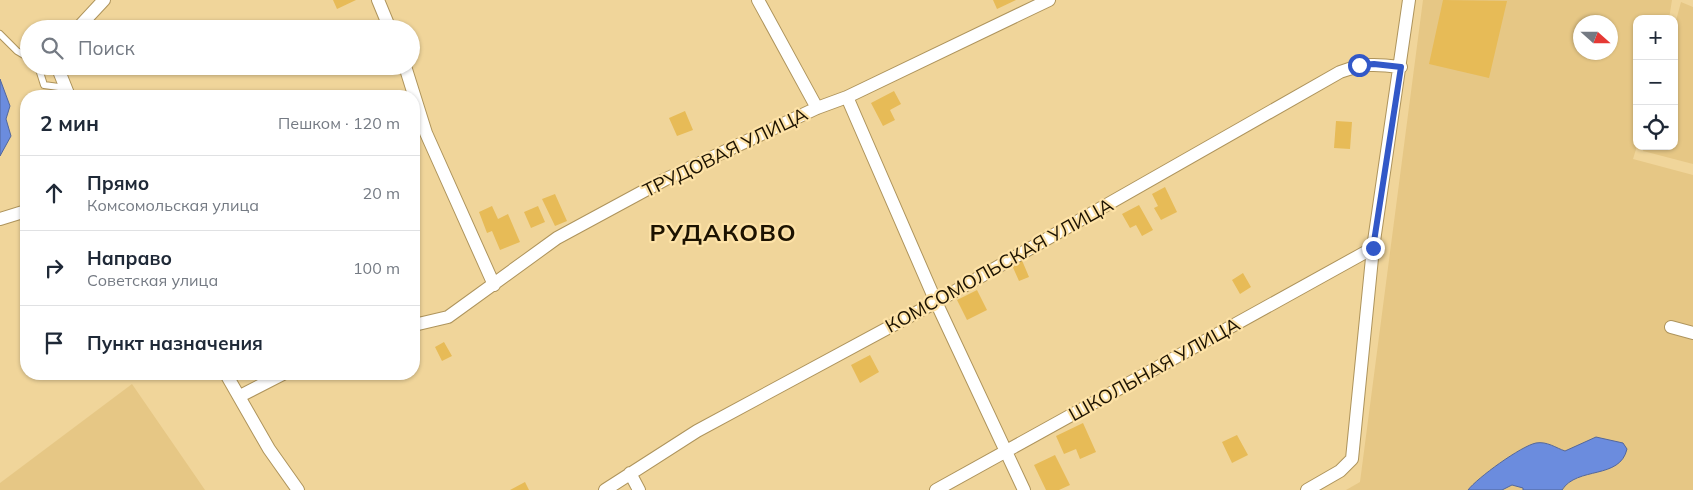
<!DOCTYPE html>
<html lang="ru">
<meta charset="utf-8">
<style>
:root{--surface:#fff;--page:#f6f6f7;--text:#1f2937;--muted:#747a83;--line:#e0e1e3}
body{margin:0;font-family:Mulish,sans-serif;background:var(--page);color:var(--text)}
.controls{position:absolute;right:15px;top:15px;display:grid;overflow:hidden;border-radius:10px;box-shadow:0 1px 4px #0004}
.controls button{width:45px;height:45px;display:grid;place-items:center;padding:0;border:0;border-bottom:1px solid var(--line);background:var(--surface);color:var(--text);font:25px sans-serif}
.compass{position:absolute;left:1573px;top:15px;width:45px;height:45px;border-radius:50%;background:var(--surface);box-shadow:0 1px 4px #0004;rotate:111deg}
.stop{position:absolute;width:15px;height:15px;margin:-11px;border:4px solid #3258c8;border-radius:50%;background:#fff}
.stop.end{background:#3258c8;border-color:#fff;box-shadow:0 1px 5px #0008}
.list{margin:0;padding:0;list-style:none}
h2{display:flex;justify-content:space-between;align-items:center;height:65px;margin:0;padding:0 20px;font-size:21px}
h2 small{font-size:16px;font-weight:400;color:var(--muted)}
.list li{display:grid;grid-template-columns:32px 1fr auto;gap:15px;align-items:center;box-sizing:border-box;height:75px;padding:0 20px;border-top:1px solid var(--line)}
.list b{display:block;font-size:19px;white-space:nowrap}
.list p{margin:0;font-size:16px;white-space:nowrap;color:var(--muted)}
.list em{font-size:16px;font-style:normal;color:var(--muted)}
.icon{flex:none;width:28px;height:28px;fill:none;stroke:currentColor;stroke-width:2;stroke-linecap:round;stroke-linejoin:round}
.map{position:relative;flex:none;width:1693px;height:490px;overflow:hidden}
.search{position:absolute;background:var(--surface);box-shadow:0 1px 4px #0004;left:20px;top:20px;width:400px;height:55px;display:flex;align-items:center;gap:12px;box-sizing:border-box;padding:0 18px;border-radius:28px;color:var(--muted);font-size:19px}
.panel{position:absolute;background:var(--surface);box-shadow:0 1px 4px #0004;left:20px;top:90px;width:400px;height:290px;border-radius:20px}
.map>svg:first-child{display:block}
.built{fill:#e6c785;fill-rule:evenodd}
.water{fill:#6b8cde;stroke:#53679b}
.building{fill:#e7bb57}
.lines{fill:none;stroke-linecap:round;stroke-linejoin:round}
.service-casing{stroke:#ae945c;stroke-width:8}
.minor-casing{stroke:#ae945c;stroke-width:14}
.service{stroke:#fff;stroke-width:6}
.minor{stroke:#fff;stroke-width:12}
.route{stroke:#3258c8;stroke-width:6}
.labels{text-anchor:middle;stroke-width:4.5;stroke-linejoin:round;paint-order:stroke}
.street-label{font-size:19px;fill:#1c1200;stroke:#fde2a7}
.district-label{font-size:24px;font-weight:bold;letter-spacing:1px;fill:#1c1200;stroke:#fde2a7}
</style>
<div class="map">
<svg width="1693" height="490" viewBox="0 0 1693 490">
<rect width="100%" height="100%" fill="#f0d59a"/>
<path class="built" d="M 1423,0 L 1672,0 L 1669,19 L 1637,19 L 1637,146 L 1633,159 L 1693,175 L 1693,490 L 1346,490 L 1360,482 ZM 1580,22 L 1610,22 L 1610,52 L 1580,52 Z
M 1681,2 L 1693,7 L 1693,164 L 1643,151 L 1644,146 L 1674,146 L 1674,28 Z
M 132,384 L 205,490 L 0,490 L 0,483 Z"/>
<path class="water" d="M 0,79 L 10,106 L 6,119 L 11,136 L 0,156 Z
M 1596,437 L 1623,443 L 1627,449 C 1620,480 1577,466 1562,490 L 1523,490 L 1523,488 L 1512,485 L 1502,490 L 1468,490 C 1477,478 1521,446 1536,443 C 1547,441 1556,448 1565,451 Z"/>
<path class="building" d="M 333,0 L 356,0 L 337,9 Z
M 993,0 L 1016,0 L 997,9 Z
M 1443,0 L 1507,1 L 1489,78 L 1429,64 Z
M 894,91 L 901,104 L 890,110 L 895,120 L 883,126 L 871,103 Z
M 685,111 L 693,130 L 677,136 L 669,118 Z
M 1336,121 L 1352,122 L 1350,149 L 1334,148 Z
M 1165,187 L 1177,212 L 1161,220 L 1154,208 L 1158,206 L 1152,194 Z
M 555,194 L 567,221 L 555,226 L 542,199 Z
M 1139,205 L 1153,230 L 1142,236 L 1136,225 L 1130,228 L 1122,214 Z
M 492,206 L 498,219 L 508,214 L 520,242 L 500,250 L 492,231 L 487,233 L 479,212 Z
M 538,206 L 545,222 L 531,228 L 524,212 Z
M 1021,258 L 1029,277 L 1019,281 L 1011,263 Z
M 1243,273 L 1251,287 L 1240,294 L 1232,280 Z
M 977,290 L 987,310 L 967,320 L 957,300 Z
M 444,342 L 452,356 L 442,361 L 435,347 Z
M 870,355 L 879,372 L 860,383 L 851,365 Z
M 1083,423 L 1096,452 L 1080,459 L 1076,449 L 1064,454 L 1056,436 Z
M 1237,435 L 1248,455 L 1232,463 L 1222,442 Z
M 1055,455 L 1070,485 L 1059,490 L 1046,490 L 1034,465 Z
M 525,482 L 529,490 L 510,490 Z"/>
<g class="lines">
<defs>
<path id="service" d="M 0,34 L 17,51 L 29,58
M 38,66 L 44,85 L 66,88"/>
<path id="minor" d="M 378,0 L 390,29
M 758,0 L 817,108
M 77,29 L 104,0
M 57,66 L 69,96
M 405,66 L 426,133 L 494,285
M 847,97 L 936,302 L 1024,490
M 0,219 L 26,211
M 414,325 L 448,317 L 557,238 L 666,179 L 817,108 L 847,97 L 1049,0
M 1671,327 L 1693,333
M 226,374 L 269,449 L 298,490
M 240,396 L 283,374
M 630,473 L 639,490
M 605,490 L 697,431 L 936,302 L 1340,72 C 1364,63 1376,64 1401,67
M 936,490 L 1373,248
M 1307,490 L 1340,471 L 1352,459 L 1373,248 L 1409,0"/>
</defs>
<use href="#service" class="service-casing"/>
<use href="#minor" class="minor-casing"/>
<use href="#service" class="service"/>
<use href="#minor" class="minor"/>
</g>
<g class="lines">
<path class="route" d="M 1359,65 L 1374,64 L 1401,67 L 1373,248"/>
</g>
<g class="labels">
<g class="street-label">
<text transform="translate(725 152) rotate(-26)" y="7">ТРУДОВАЯ УЛИЦА</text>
<text transform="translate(999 265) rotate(-29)" y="7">КОМСОМОЛЬСКАЯ УЛИЦА</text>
<text transform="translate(1154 369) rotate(-29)" y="7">ШКОЛЬНАЯ УЛИЦА</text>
</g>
<g class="district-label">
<text x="723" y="241">РУДАКОВО</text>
</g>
</g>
</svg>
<div class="controls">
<button>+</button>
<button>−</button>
<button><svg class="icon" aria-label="locate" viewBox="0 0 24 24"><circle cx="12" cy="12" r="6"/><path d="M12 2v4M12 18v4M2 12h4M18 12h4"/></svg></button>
</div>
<svg class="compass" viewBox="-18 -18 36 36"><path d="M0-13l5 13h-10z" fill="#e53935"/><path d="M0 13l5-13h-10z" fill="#747a83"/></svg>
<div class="stop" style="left:1359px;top:65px"></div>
<div class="stop end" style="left:1373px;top:248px"></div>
<div class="search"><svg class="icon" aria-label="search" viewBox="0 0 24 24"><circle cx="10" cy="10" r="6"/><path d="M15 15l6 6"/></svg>Поиск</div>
<section class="panel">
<h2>2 мин<small>Пешком · 120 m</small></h2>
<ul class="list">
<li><svg class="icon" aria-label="ahead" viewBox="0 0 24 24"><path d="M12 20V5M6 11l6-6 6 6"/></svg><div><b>Прямо</b><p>Комсомольская улица</p></div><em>20 m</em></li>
<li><svg class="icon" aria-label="right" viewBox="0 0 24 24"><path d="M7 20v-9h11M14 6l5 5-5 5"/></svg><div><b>Направо</b><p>Советская улица</p></div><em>100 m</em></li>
<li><svg class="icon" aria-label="arrive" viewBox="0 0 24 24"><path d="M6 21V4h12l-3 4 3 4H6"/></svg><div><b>Пункт назначения</b></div></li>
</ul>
</section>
</div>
